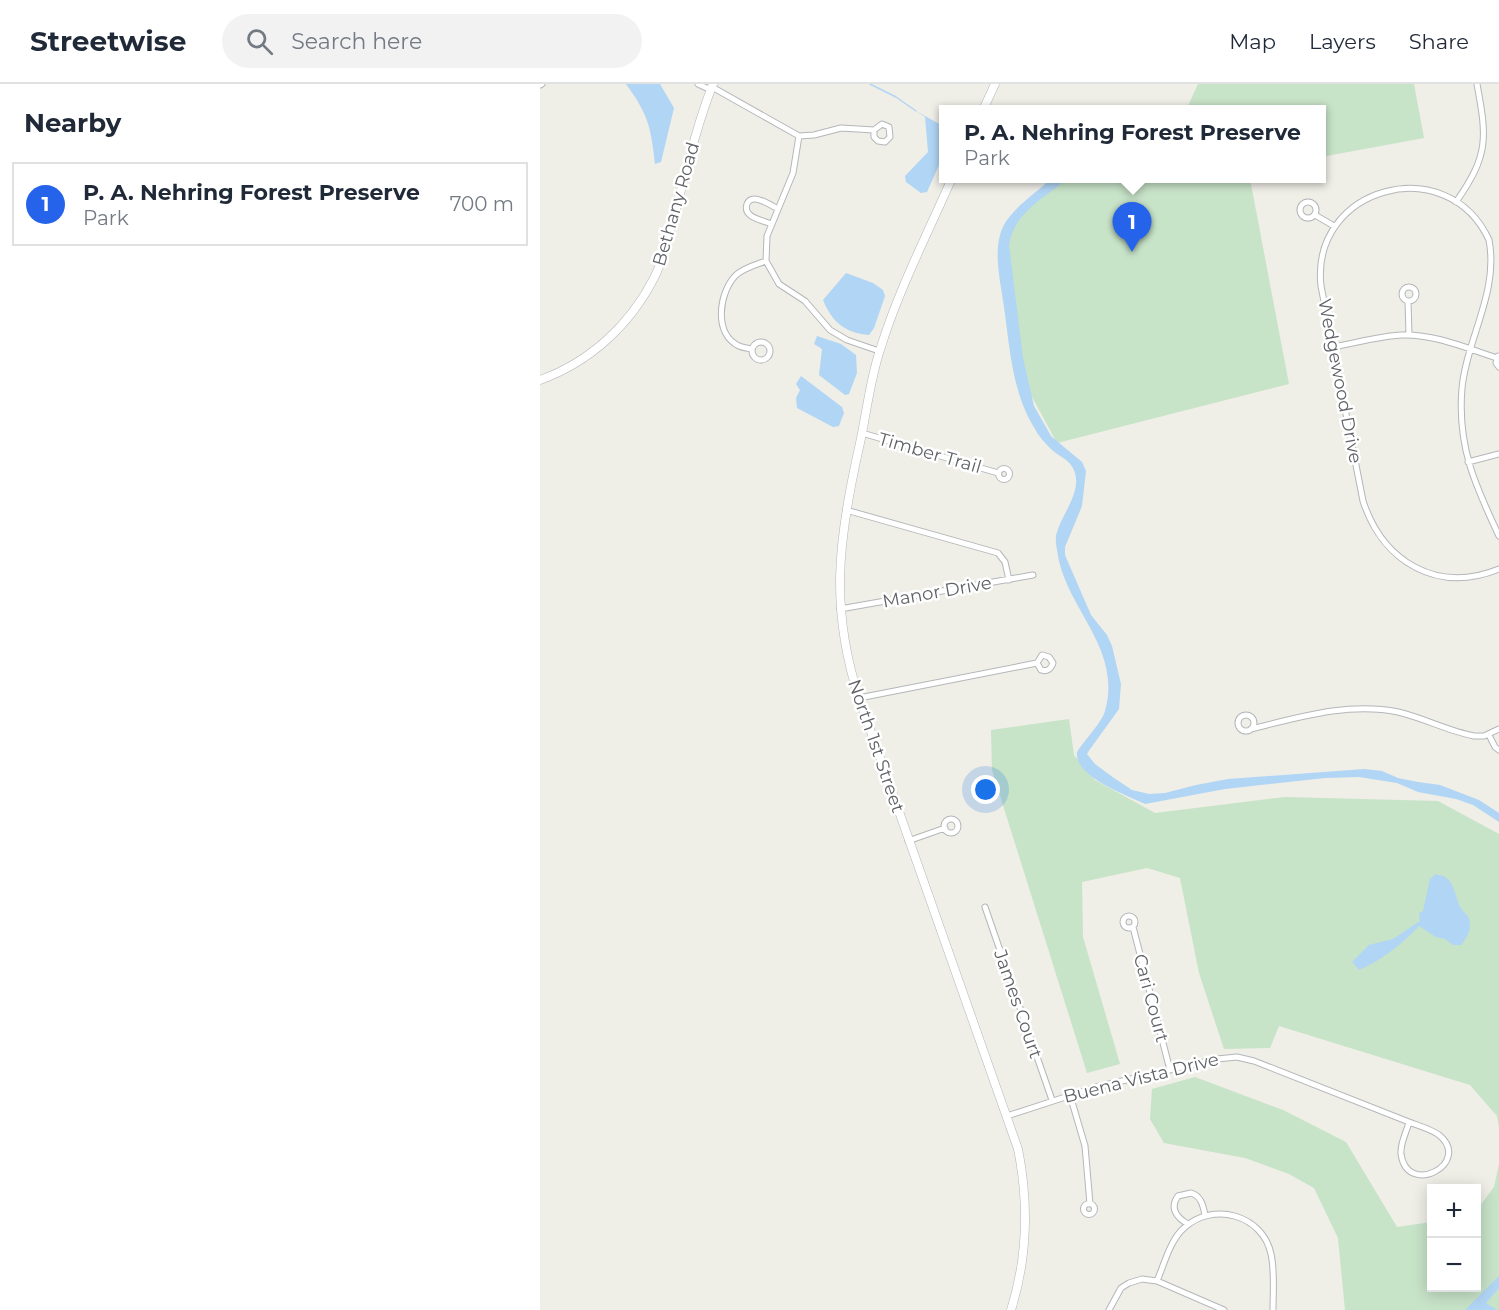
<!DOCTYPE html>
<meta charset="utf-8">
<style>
:root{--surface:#fff;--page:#f2f2f3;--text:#1f2937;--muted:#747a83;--line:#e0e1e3;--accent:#2563eb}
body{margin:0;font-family:Montserrat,sans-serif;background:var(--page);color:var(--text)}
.controls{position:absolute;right:18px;bottom:18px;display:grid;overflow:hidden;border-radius:0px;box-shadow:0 3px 15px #0003}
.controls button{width:54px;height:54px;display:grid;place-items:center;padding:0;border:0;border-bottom:2px solid var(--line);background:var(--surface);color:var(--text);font:30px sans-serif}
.you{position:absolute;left:446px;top:706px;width:21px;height:21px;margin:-15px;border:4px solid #fff;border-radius:50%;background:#1a73e8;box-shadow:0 0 0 9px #1a73e833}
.badge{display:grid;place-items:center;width:39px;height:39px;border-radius:50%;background:var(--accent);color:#fff;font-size:20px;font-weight:700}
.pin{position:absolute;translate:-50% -50px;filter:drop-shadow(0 2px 3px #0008)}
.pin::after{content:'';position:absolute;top:32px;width:21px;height:18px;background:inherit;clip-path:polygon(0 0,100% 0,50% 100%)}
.popup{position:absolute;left:399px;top:21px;width:387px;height:78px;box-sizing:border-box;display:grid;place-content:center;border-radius:0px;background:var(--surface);filter:drop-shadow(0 2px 4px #0005);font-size:20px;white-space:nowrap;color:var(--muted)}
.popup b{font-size:22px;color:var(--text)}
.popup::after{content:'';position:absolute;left:50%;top:100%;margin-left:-12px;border:12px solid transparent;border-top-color:var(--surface)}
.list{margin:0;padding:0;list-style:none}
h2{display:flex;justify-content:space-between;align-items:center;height:78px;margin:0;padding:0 24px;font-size:26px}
h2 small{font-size:20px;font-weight:400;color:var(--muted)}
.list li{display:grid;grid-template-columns:39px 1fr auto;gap:18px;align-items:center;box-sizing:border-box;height:84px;margin:0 12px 12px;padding:0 12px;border:2px solid var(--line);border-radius:0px}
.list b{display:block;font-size:22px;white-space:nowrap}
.list p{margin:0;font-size:20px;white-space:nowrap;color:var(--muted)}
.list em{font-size:20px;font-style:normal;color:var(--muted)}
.icon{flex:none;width:33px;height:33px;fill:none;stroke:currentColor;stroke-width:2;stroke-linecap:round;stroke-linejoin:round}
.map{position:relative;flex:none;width:959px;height:1226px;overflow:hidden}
header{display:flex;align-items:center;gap:36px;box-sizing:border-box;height:84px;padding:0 30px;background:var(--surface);border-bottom:2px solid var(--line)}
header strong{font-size:28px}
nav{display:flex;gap:33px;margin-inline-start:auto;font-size:21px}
.search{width:420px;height:54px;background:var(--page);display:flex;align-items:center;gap:15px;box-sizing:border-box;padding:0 21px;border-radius:33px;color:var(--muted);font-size:22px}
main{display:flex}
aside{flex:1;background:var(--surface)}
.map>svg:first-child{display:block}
.green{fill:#c7e3c8}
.water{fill:#b1d5f5}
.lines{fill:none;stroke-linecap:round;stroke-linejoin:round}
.stream{stroke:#b1d5f5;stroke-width:1.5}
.street-casing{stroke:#b4b7ba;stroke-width:7}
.secondary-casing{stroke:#b4b6ba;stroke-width:9}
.street{stroke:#fff;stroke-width:5}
.secondary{stroke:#fff;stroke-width:8}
.labels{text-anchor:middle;stroke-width:5;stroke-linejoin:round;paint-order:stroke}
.street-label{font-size:18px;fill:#5f6266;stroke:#fff}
</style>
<header>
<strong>Streetwise</strong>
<div class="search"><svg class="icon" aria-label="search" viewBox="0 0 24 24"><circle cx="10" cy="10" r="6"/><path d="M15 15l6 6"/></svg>Search here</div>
<nav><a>Map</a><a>Layers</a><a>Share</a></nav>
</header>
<main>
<aside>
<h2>Nearby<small></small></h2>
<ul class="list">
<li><span class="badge">1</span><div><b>P. A. Nehring Forest Preserve</b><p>Park</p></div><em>700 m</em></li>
</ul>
</aside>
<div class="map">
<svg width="959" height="1226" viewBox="0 0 959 1226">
<rect width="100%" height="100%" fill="#efeee7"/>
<path class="green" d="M 658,0 L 874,0 L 884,54 L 781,73 L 781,26 L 646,26 Z
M 513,95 L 710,95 L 749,300 L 517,359 L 471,274 L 460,190 L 462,146 Z
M 529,635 L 534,671 L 555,696 L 615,729 L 745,713 L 898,717 L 959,750 L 959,1044 L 957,1032 L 930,1001 L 739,942 L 730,964 L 684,965 L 659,889 L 640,794 L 607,784 L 542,798 L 543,853 L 580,980 L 547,989 L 452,686 L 451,646 Z
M 655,993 L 743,1026 L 806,1058 L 857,1143 L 891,1138 L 892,1204 L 936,1204 L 937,1126 L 954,1103 L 959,1080 L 959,1226 L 805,1226 L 798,1154 L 774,1104 L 749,1090 L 705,1074 L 624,1059 L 610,1035 L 612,1005 Z"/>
<path class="water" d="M 86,0 L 120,0 L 134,24 L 121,78 L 115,80 C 111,43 108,30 86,0 Z
M 376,27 L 403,42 L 403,72 L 387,108 L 381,109 L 366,98 L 365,92 L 388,68 L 385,33 Z
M 510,95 L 527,95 C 506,113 474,128 469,161 L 483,274 L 494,322 L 511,352 L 542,378 L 546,387 L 542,422 L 525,463 L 525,471 L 551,531 L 567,551 L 572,562 L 581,600 L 579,625 L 548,668 L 547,670 L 555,680 L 574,694 L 592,706 L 609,710 L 625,709 L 656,701 L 688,695 L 824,685 L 842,687 L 858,694 L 878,698 L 900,701 L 939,716 L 959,729 L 959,738 L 933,721 L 916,715 L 878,708 L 857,699 L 819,693 L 785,694 L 685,705 L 605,720 C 587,711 534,693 537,668 C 544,657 562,638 565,627 C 583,563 524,524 517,466 C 516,460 515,453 517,448 C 523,428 544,405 533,384 C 529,376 519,372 512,366 C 506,360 499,353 495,345 C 472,309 470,264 464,223 C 461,201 454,173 460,151 C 466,127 494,112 510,95 Z
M 306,189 L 333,199 L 343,206 L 345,212 L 334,244 L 329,251 C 305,249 292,238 283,216 Z
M 277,252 L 301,260 L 316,271 L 317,289 L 309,310 L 305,311 L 279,291 L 282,265 L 274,260 Z
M 261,292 L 302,323 L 304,329 L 299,342 L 293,343 L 257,324 L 256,314 L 260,306 L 256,300 Z
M 896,790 C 899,792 902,791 905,793 C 914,798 916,814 920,823 C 922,827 927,830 929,834 C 932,844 928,853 921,861 L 913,861 L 905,855 L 896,853 L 879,842 C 862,860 842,876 819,886 L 812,878 L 829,861 L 853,855 L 880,837 L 879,829 L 883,827 L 890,795 Z
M 959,1192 L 959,1204 L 946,1219 L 957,1226 L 925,1226 Z"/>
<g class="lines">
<path class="stream" d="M 330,0 L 356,13 L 376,27"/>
<defs>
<path id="street" d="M 158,0 L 171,6
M 0,1 L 2,0
M 172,3 L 259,52 L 274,51 L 301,44 L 334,46 L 342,40 L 349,43 L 350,53 L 345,58 L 338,57 L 334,53 L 334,46
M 259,52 L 253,89 L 227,152 L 226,177 L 239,200 L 265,217 L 290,246 L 307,256 L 339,267
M 916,118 C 949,71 947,54 937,0
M760 126a8 8 0 1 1 16 0a8 8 0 1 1-16 0Z
M 775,131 L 794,142
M 231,140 C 225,137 213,135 209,130 C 206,127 206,123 207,120 C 212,108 230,121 238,125
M862 210a7 7 0 1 1 14 0a7 7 0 1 1-14 0Z
M 868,217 L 869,251
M212 267a9 9 0 1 1 18 0a9 9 0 1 1-18 0Z
M 793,263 C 816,259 839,252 862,251 C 895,250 926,264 957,274
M 212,265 C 208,264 203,264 199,262 C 173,250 179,208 196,191 C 204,184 215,181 226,177
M 958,272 L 956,279 L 959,283
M 322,349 L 458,389
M 928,378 L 959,370
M458.5 390a5.5 5.5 0 1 1 11 0a5.5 5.5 0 1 1-11 0Z
M 306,426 L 458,469 L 465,478 L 469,496
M 959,452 C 935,401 917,362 922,304 C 927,254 959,208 949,156 C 908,66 770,102 781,202 L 823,417 C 843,478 897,510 959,485
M 300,525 L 493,491
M 319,614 L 497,579 L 502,571 L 509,573 L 513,579 C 511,585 507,588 501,586 L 497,579
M698 639a8 8 0 1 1 16 0a8 8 0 1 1-16 0Z
M 711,645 C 760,633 809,618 858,628 C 884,634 908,647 934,652 L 944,652 L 959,645
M 949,651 L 955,663 L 959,666
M404 742a7 7 0 1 1 14 0a7 7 0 1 1-14 0Z
M 368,757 L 405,744
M 445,823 L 512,1016
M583 838a6 6 0 1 1 12 0a6 6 0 1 1-12 0Z
M 593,843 L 630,986
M 530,1011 L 545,1062 L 550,1120
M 467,1032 L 556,1003 L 677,975 L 697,973 L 714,977 L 869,1038
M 869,1038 C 879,1042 891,1045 899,1051 C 933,1079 867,1114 861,1070 C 860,1059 867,1047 869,1038 Z
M543.5 1125a5.5 5.5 0 1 1 11 0a5.5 5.5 0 1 1-11 0Z
M 648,1140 C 637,1134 629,1124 638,1112 L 651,1109 C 661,1112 663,1121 665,1131
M 617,1197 C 624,1181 630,1156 644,1144 C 673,1117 723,1131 731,1170 C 735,1188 733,1208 733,1226
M 569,1226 L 581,1204 L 589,1199 L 602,1195 L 617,1197 L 684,1226"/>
<path id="secondary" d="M 443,26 L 455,0
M 412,94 C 387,151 358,207 340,266 C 329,299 326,335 318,368 C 298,458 290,525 319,614 L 478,1065 C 489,1120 488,1172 471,1226
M 0,296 C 50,278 90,241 114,194 C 124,175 128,153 134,133 C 146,88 156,43 173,0"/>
</defs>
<use href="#street" class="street-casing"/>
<use href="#secondary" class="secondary-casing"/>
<use href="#street" class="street"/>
<use href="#secondary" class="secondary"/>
</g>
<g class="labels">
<g class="street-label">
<text transform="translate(136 120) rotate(-74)" y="6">Bethany Road</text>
<text transform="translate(800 297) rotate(79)" y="6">Wedgewood Drive</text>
<text transform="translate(390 369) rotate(16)" y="6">Timber Trail</text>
<text transform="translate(397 508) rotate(-10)" y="6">Manor Drive</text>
<text transform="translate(336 662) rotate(71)" y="6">North 1st Street</text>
<text transform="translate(611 914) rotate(75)" y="6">Cari Court</text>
<text transform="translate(478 920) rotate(71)" y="6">James Court</text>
<text transform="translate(601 994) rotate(-14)" y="6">Buena Vista Drive</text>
</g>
</g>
</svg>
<div class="controls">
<button>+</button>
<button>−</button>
</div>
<div class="you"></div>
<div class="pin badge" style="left:592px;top:168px">1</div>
<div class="popup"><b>P. A. Nehring Forest Preserve</b>Park</div>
</div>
</main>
